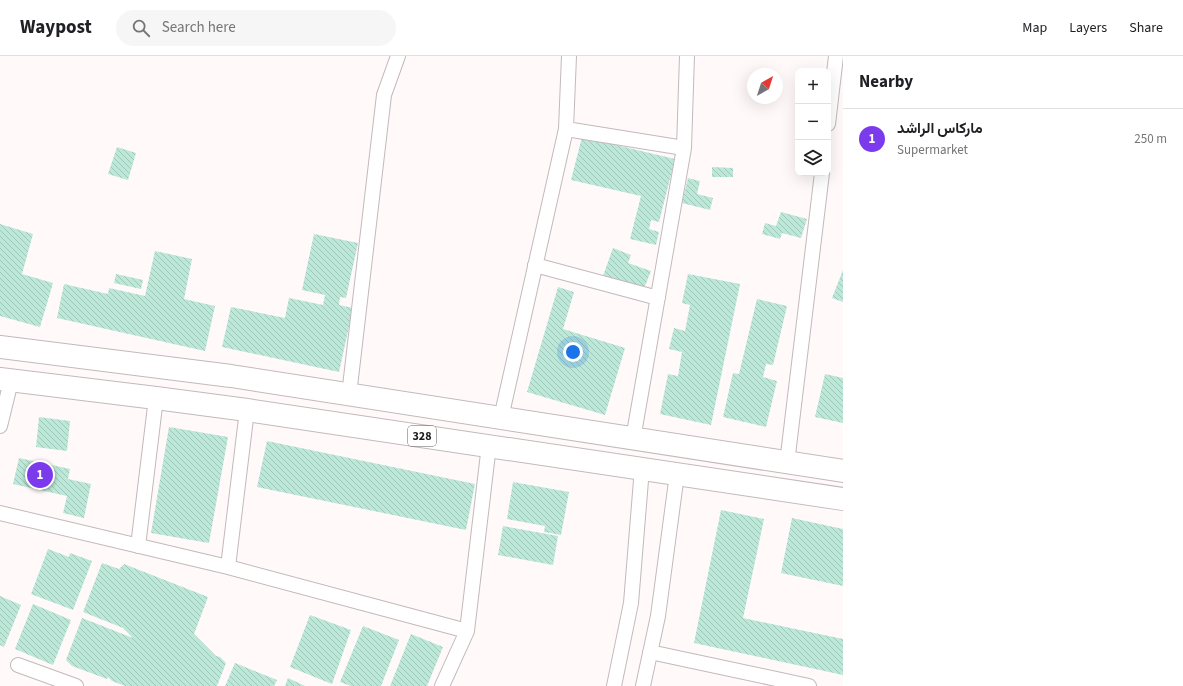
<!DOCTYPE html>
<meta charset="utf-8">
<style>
:root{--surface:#fff;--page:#f6f6f6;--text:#202124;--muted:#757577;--line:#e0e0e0;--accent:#7c3aed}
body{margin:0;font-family:"Source Sans 3",Vazirmatn,sans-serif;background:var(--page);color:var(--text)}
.controls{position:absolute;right:12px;top:12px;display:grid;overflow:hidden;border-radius:8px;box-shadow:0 4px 16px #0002}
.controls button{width:36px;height:36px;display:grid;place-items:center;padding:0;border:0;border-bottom:1px solid var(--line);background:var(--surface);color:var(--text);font:20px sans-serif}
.compass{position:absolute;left:747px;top:12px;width:36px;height:36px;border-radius:50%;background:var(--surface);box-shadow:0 4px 16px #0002;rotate:39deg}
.you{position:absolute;left:573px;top:296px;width:14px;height:14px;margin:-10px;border:3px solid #fff;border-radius:50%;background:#1a73e8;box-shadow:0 0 0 6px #1a73e833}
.badge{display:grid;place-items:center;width:26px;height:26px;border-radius:50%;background:var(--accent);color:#fff;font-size:13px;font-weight:700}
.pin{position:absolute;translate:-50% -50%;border:2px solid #fff;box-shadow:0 1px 4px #0006}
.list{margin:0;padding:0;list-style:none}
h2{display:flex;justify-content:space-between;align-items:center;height:52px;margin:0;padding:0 16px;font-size:17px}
h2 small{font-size:13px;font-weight:400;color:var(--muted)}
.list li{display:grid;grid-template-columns:26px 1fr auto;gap:12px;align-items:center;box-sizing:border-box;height:60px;padding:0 16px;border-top:1px solid var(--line)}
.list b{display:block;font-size:15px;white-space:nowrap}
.list p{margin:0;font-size:13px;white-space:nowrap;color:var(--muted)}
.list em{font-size:13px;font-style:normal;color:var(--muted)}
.icon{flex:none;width:22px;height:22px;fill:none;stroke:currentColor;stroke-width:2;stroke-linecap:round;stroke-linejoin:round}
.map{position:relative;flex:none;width:843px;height:630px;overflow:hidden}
header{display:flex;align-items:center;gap:24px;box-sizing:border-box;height:56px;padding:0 20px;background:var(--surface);border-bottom:1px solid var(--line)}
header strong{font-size:19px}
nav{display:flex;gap:22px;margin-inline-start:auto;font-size:14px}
.search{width:280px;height:36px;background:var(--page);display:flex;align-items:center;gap:10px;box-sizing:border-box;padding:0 14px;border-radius:22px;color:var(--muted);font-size:15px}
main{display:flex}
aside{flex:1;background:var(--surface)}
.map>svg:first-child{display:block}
.building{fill:url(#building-back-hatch)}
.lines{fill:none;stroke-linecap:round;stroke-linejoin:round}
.minor-casing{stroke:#c2b9bb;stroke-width:16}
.primary-casing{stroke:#c2b9bb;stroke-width:24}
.minor{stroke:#fff;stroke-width:14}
.primary{stroke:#fff;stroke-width:22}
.labels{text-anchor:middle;stroke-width:3.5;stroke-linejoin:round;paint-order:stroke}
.shield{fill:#fff;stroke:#605e5e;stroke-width:1}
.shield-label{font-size:12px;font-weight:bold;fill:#1c1919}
</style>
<header>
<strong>Waypost</strong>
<div class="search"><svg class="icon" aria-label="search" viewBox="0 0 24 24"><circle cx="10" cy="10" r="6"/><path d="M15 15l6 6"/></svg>Search here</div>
<nav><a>Map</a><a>Layers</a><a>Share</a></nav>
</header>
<main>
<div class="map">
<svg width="843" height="630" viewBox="0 0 843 630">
<defs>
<pattern id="building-back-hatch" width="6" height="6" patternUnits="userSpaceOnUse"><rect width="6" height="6" fill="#bbe8d8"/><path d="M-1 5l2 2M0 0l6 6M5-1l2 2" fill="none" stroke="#a0c6b9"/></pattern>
</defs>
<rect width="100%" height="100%" fill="#fff9fa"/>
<path class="building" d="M 582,81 L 675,103 L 659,166 L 651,164 L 649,173 L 659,176 L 656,189 L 630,183 L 641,140 L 571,124 Z
M 117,91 L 136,97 L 128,124 L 108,118 Z
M 712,111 L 733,112 L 733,121 L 712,121 Z
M 688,122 L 700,125 L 697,138 L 713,142 L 710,154 L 682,147 Z
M 781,156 L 807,163 L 801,182 L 782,177 L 780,183 L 762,178 L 765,167 L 776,170 Z
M 0,168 L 33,178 L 22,218 L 53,227 L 40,271 L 0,260 Z
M 314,178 L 358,187 L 346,242 L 340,241 L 339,249 L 353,252 L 339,316 L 222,291 L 231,251 L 285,262 L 289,242 L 323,249 L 325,239 L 302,234 Z
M 613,192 L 631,199 L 628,207 L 651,215 L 643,235 L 603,220 Z
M 155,195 L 192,203 L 184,243 L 215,250 L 205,295 L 57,262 L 64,228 L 108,238 L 109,232 L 145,240 Z
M 843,214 L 843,246 L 832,242 Z
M 116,218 L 143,224 L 141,233 L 114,227 Z
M 688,218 L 740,228 L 711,369 L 660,358 L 668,318 L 678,320 L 682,296 L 669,293 L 674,272 L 685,275 L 690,249 L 682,247 Z
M 558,231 L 574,236 L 563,273 L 625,292 L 605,359 L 527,336 Z
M 757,243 L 787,250 L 773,309 L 766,308 L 763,321 L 777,325 L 766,371 L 723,361 L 733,317 L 739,318 Z
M 825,318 L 843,322 L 843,367 L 815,361 Z
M 39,361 L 70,365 L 67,395 L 36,391 Z
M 169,371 L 228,381 L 209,487 L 151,477 Z
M 267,385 L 475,428 L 466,474 L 257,431 Z
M 19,402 L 70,413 L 68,423 L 91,428 L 84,462 L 63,457 L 67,440 L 13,428 Z
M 513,426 L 569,436 L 561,479 L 544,476 L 545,470 L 507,463 Z
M 721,454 L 764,463 L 743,562 L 843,583 L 843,619 L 694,587 Z
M 792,462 L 843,473 L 843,530 L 781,517 Z
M 503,470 L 558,480 L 553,509 L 498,499 Z
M 48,493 L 69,501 L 70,497 L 92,505 L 73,554 L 31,538 Z
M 102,507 L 119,513 L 124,508 L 208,541 L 194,578 L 216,600 L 220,601 L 226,607 L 217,630 L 125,630 L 112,625 L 108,621 L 107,623 L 72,610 L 66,604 L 82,562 L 133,582 L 123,572 L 83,556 Z
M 0,540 L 21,549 L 4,591 L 0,589 Z
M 33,548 L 71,564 L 53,609 L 15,593 Z
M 310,559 L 351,574 L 332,628 L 290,611 Z
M 363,570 L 399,584 L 381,630 L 351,630 L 340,626 Z
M 411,578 L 443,591 L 427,630 L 390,630 Z
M 235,607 L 277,624 L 274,630 L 225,630 Z
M 288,622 L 305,630 L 285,630 Z"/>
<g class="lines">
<defs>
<path id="minor" d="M 828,68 L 836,0
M 566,73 L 684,92
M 535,209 L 658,242
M 349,339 L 384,39 L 398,0
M 501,362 L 566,73 L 569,0
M 0,370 L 11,325
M 633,383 L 684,92 L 687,0
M 787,407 L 822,117
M 0,457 L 228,511 L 467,575 L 442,630
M 138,490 L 156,342
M 228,511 L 247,354
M 467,575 L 489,389
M 650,596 L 809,630
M 18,609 L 76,630
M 614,630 L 631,547 L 642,412
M 643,630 L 658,560 L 677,418"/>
<path id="primary" d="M 0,291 L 231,320 L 843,415
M 0,323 L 156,342 L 247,354 L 843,443"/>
</defs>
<use href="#minor" class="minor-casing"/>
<use href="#primary" class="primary-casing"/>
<use href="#minor" class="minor"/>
<use href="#primary" class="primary"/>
</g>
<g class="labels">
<rect class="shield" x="408" y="370" width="28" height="20" rx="3"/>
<g class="shield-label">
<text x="422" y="384">328</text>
</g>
</g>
</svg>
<div class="controls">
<button>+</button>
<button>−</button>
<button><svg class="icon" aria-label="layers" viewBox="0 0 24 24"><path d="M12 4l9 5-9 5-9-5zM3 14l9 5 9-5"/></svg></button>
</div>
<svg class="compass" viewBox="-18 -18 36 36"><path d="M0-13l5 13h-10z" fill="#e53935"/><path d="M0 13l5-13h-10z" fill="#757577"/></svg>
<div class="you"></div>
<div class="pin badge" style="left:40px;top:419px">1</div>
</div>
<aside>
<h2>Nearby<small></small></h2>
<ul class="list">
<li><span class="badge">1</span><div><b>ماركاس الراشد</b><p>Supermarket</p></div><em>250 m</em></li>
</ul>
</aside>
</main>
